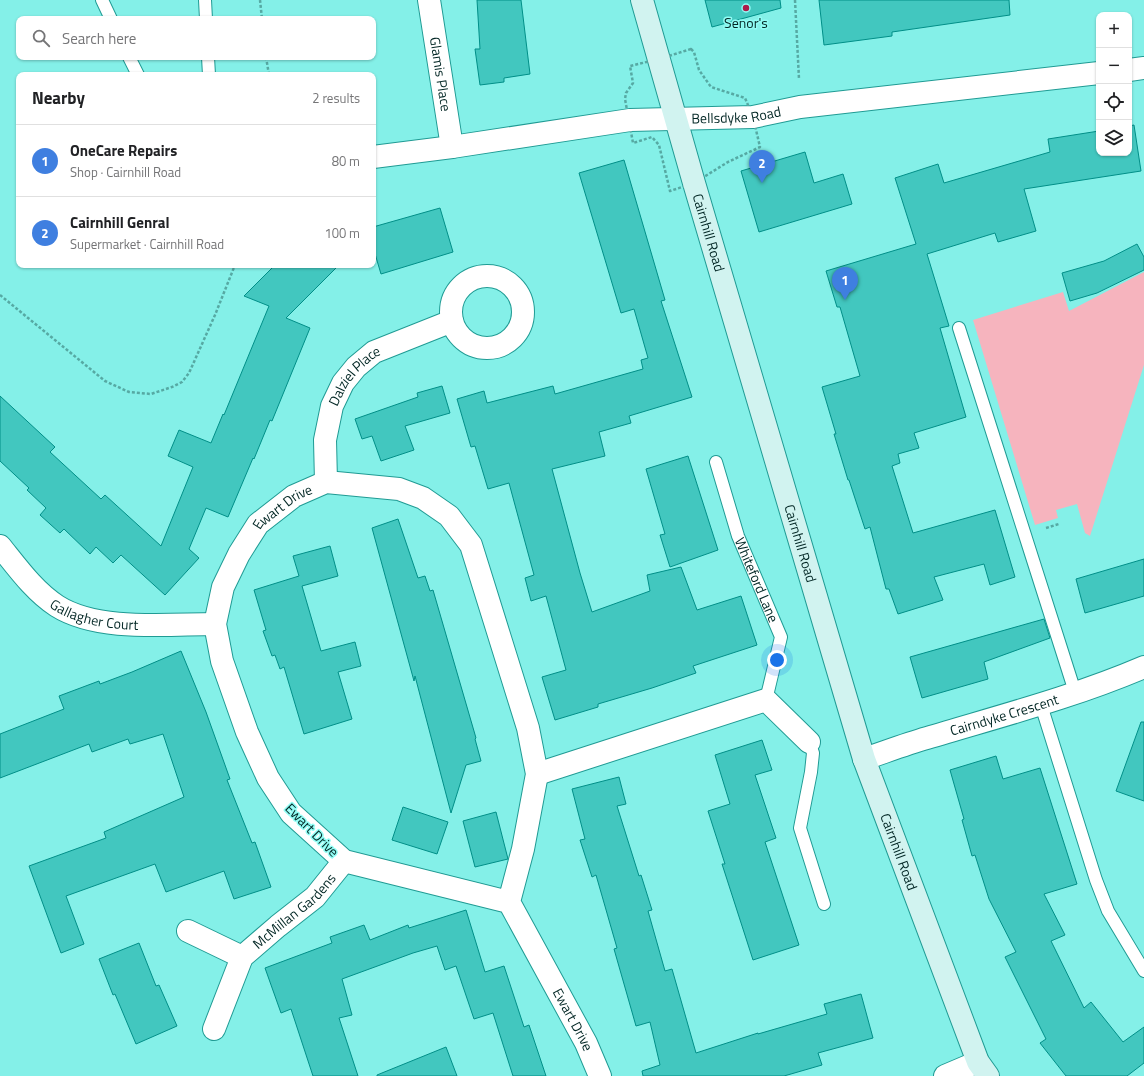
<!DOCTYPE html>
<meta charset="utf-8">
<style>
:root{--surface:#fff;--page:#f6f6f6;--text:#202124;--muted:#757577;--line:#e0e0e0;--accent:#0f766e}
body{margin:0;font-family:"Titillium Web",sans-serif;background:var(--page);color:var(--text)}
.controls{position:absolute;right:12px;top:12px;display:grid;overflow:hidden;border-radius:8px;box-shadow:0 1px 3px #0004}
.controls button{width:36px;height:36px;display:grid;place-items:center;padding:0;border:0;border-bottom:1px solid var(--line);background:var(--surface);color:var(--text);font:20px sans-serif}
.you{position:absolute;left:777px;top:660px;width:14px;height:14px;margin:-10px;border:3px solid #fff;border-radius:50%;background:#1a73e8;box-shadow:0 0 0 6px #1a73e833}
.badge{display:grid;place-items:center;width:26px;height:26px;border-radius:50%;background:var(--accent);color:#fff;font-size:13px;font-weight:700}
.pin{position:absolute;translate:-50% -33px;filter:drop-shadow(0 1px 2px #0008)}
.pin::after{content:'';position:absolute;top:21px;width:14px;height:12px;background:inherit;clip-path:polygon(0 0,100% 0,50% 100%)}
.list{margin:0;padding:0;list-style:none}
h2{display:flex;justify-content:space-between;align-items:center;height:52px;margin:0;padding:0 16px;font-size:17px}
h2 small{font-size:13px;font-weight:400;color:var(--muted)}
.list li{display:grid;grid-template-columns:26px 1fr auto;gap:12px;align-items:center;box-sizing:border-box;height:72px;padding:0 16px;border-top:1px solid var(--line)}
.list b{display:block;font-size:15px;white-space:nowrap}
.list p{margin:0;font-size:13px;white-space:nowrap;color:var(--muted)}
.list em{font-size:13px;font-style:normal;color:var(--muted)}
.icon{flex:none;width:22px;height:22px;fill:none;stroke:currentColor;stroke-width:2;stroke-linecap:round;stroke-linejoin:round}
.map{position:relative;flex:none;width:1144px;height:1076px;overflow:hidden}
.search{position:absolute;background:var(--surface);box-shadow:0 1px 3px #0004;left:16px;top:16px;width:360px;height:44px;display:flex;align-items:center;gap:10px;box-sizing:border-box;padding:0 14px;border-radius:8px;color:var(--muted);font-size:15px}
.panel{position:absolute;background:var(--surface);box-shadow:0 1px 3px #0004;left:16px;top:72px;width:360px;height:196px;border-radius:8px}
.map>svg:first-child{display:block}
.green{fill:#f6b4be}
.building{fill:#42c7bf;stroke:#018f88}
.lines{fill:none;stroke-linecap:round;stroke-linejoin:round}
.service-casing{stroke:#209b94;stroke-width:14}
.minor-casing{stroke:#209b94;stroke-width:24}
.secondary-casing{stroke:#209b94;stroke-width:24}
.path{stroke:#56a9a3;stroke-width:2.5;stroke-dasharray:3 2;stroke-linecap:butt}
.service{stroke:#fff;stroke-width:12}
.minor{stroke:#fff;stroke-width:22}
.secondary{stroke:#d1f3f0;stroke-width:22}
.poi-dot{fill:#ac1949;stroke:#91fdf5;stroke-width:1.5}
.labels{text-anchor:middle;stroke-width:3;stroke-linejoin:round;paint-order:stroke}
.poi-label{font-size:14px;fill:#022624;stroke:#91fdf5}
.street-label{font-size:14px;fill:#022624;stroke:#91fdf5}
</style>
<div class="map">
<svg width="1144" height="1076" viewBox="0 0 1144 1076">
<rect width="100%" height="100%" fill="#84f0e8"/>
<path class="green" d="M 1144,272 L 1144,365 L 1090,536 L 1085,533 L 1077,504 L 1056,510 L 1058,518 L 1035,525 L 973,320 L 1063,292 L 1069,311 Z"/>
<path class="building" d="M 477,0 L 521,0 L 530,74 L 504,78 L 504,82 L 480,85 L 475,49 L 480,49 Z
M 705,0 L 780,0 L 781,8 L 712,27 Z
M 819,0 L 1009,0 L 1010,15 L 892,32 L 892,36 L 824,45 Z
M 1134,125 L 1141,171 L 1024,189 L 1036,231 L 998,242 L 995,233 L 927,254 L 949,326 L 940,328 L 966,417 L 914,433 L 919,448 L 898,454 L 900,463 L 892,466 L 913,533 L 995,510 L 1015,577 L 990,585 L 984,564 L 934,577 L 943,600 L 898,614 L 889,589 L 886,589 L 870,527 L 865,529 L 849,480 L 848,480 L 834,434 L 836,434 L 822,387 L 860,376 L 840,307 L 837,307 L 826,271 L 916,244 L 895,178 L 938,164 L 944,183 L 1050,152 L 1048,139 L 1099,131 L 1099,153 L 1129,153 L 1129,126 Z
M 805,152 L 814,183 L 843,174 L 852,204 L 759,232 L 741,171 Z
M 624,160 L 665,300 L 661,301 L 692,397 L 629,416 L 631,423 L 599,432 L 605,456 L 552,469 L 580,573 L 592,612 L 650,591 L 647,575 L 681,567 L 697,610 L 741,596 L 757,645 L 693,666 L 696,673 L 652,688 L 598,704 L 598,707 L 555,720 L 542,677 L 566,670 L 546,596 L 531,601 L 525,578 L 534,575 L 509,483 L 488,489 L 475,446 L 471,447 L 457,399 L 484,391 L 487,403 L 553,386 L 555,394 L 643,369 L 641,360 L 648,358 L 634,309 L 621,313 L 579,173 Z
M 440,208 L 453,252 L 381,274 L 373,247 L 373,227 Z
M 1137,244 L 1144,257 L 1144,270 L 1097,293 L 1070,301 L 1062,273 L 1104,261 Z
M 275,265 L 339,265 L 286,318 L 310,328 L 272,421 L 270,420 L 254,459 L 253,458 L 228,517 L 206,508 L 189,549 L 199,558 L 165,595 L 121,555 L 113,563 L 96,547 L 90,554 L 64,529 L 60,533 L 40,515 L 46,508 L 27,490 L 29,488 L 0,461 L 0,396 L 55,447 L 50,452 L 101,499 L 105,495 L 161,546 L 193,467 L 168,456 L 179,430 L 211,443 L 223,414 L 224,415 L 269,306 L 244,296 Z
M 442,386 L 450,413 L 405,426 L 414,450 L 381,461 L 372,436 L 362,439 L 355,419 L 418,397 L 417,393 Z
M 688,456 L 718,550 L 670,567 L 660,535 L 665,534 L 646,469 Z
M 398,519 L 418,578 L 425,576 L 430,591 L 433,590 L 476,738 L 475,739 L 481,761 L 466,765 L 451,813 L 415,676 L 414,681 L 372,528 Z
M 330,546 L 338,576 L 302,586 L 321,651 L 355,642 L 361,666 L 338,672 L 352,719 L 304,734 L 284,667 L 280,669 L 275,655 L 272,656 L 263,631 L 266,630 L 254,590 L 299,576 L 293,556 Z
M 1144,559 L 1144,596 L 1085,613 L 1076,579 Z
M 1044,619 L 1050,638 L 984,662 L 988,679 L 922,698 L 910,657 Z
M 181,651 L 206,712 L 230,779 L 227,780 L 252,843 L 255,842 L 271,887 L 234,899 L 224,871 L 166,892 L 155,864 L 66,896 L 84,944 L 61,953 L 29,866 L 106,838 L 104,832 L 184,797 L 163,734 L 130,744 L 128,739 L 92,752 L 89,744 L 0,778 L 0,734 L 64,709 L 59,696 L 99,681 L 100,684 L 132,672 Z
M 1141,722 L 1144,722 L 1144,801 L 1116,791 Z
M 762,740 L 772,770 L 755,775 L 776,838 L 765,842 L 799,945 L 753,960 L 722,864 L 725,864 L 708,811 L 730,804 L 715,755 Z
M 996,756 L 1003,779 L 1040,768 L 1077,884 L 1044,894 L 1065,935 L 1051,941 L 1084,1008 L 1091,1002 L 1123,1042 L 1144,1027 L 1144,1063 L 1127,1076 L 1066,1076 L 1040,1043 L 1046,1039 L 1005,957 L 1016,952 L 989,899 L 975,855 L 972,856 L 962,820 L 964,819 L 950,770 Z
M 619,777 L 626,804 L 617,806 L 639,876 L 641,875 L 652,910 L 648,911 L 665,971 L 672,969 L 696,1053 L 758,1033 L 758,1034 L 827,1014 L 824,1004 L 861,994 L 873,1038 L 818,1053 L 822,1065 L 784,1076 L 643,1076 L 642,1071 L 660,1065 L 650,1022 L 636,1026 L 614,949 L 617,948 L 596,875 L 592,877 L 580,840 L 585,839 L 572,789 Z
M 403,807 L 448,822 L 437,854 L 392,840 Z
M 496,812 L 508,859 L 475,867 L 463,821 Z
M 466,910 L 485,972 L 504,966 L 524,1027 L 529,1025 L 546,1076 L 513,1076 L 493,1013 L 474,1019 L 456,966 L 445,970 L 437,946 L 413,953 L 342,979 L 352,1015 L 339,1018 L 358,1076 L 313,1076 L 291,1009 L 281,1013 L 265,968 L 332,943 L 330,937 L 364,925 L 370,940 L 408,925 L 409,928 Z
M 139,943 L 156,986 L 159,985 L 177,1026 L 136,1044 L 115,994 L 113,995 L 99,959 Z
M 446,1047 L 457,1076 L 377,1076 L 377,1075 Z"/>
<g class="lines">
<defs>
<g id="service">
<path d="M 102,0 L 111,19"/>
<path d="M 205,0 L 206,19"/>
<path d="M 129,57 L 138,75"/>
<path d="M 208,57 L 209,75"/>
<path d="M 959,328 L 1075,692"/>
<path id="s1" d="M 716,462 L 738,536 L 781,637 L 766,700"/>
<path d="M 1041,705 L 1096,880 L 1108,911 L 1144,971"/>
<path d="M 809,742 L 813,753 L 811,772 L 800,828 L 824,904"/>
</g>
<g id="minor">
<path id="s2" d="M 429,0 L 452,147"/>
<path d="M 1129,70 L 1144,68"/>
<path id="s3" d="M 373,157 L 452,147 L 630,120 L 753,117 L 800,107 L 1099,73"/>
<circle cx="487" cy="312" r="36"/>
<path id="s4" d="M 326,482 L 325,440 L 332,406 L 343,383 L 356,367 L 374,352 L 452,321"/>
<path id="s5" d="M 0,546 C 17,567 34,591 57,606 C 98,632 168,624 215,624"/>
<path id="s6" d="M 864,759 C 885,752 906,744 927,738 C 1000,716 1074,697 1144,667"/>
<path d="M 537,774 L 766,700 L 809,742"/>
<path id="s7" d="M 509,902 L 344,861 L 291,813 L 268,778 L 247,732 L 222,661 L 215,624 L 223,587 L 239,554 L 258,524 L 294,496 L 326,482 L 399,489 L 423,498 L 449,516 L 471,545 L 528,728 L 537,774 L 523,849 L 509,902 L 586,1043 L 600,1076"/>
<path d="M 188,931 L 242,957"/>
<path id="s8" d="M 214,1029 L 242,957 L 278,926 L 315,897 L 344,861"/>
<path d="M 945,1076 L 978,1062"/>
</g>
<g id="secondary">
<path id="s9" d="M 642,0 L 694,183 L 864,759 L 978,1062 L 988,1076"/>
</g>
</defs>
<use href="#service" class="service-casing"/>
<use href="#minor" class="minor-casing"/>
<use href="#secondary" class="secondary-casing"/>
<path class="path" d="M 260,0 L 262,19
M 795,0 L 799,79
M 691,49 L 694,52 L 699,70 L 711,87 L 745,98 L 753,117 L 760,147 L 728,162 L 694,183 L 670,191 L 659,145 L 652,137 L 633,143 L 625,99 L 626,93 L 633,83 L 630,66 L 659,59 Z
M 266,57 L 269,75
M 0,295 L 105,381 L 129,392 L 151,394 L 172,387 L 182,382 L 189,373 L 215,315 L 235,265
M 1046,528 L 1059,524"/>
<use href="#service" class="service"/>
<use href="#minor" class="minor"/>
<use href="#secondary" class="secondary"/>
</g>
<circle class="poi-dot" cx="746" cy="8" r="4"/>
<g class="labels">
<g class="poi-label">
<text x="746" y="28">Senor's</text>
</g>
<g class="street-label">
<text dy="5" stroke="none"><textPath href="#s2" startOffset="75">Glamis Place</textPath></text>
<text dy="5" stroke="none"><textPath href="#s3" startOffset="366">Bellsdyke Road</textPath></text>
<text dy="5" stroke="none"><textPath href="#s9" startOffset="242">Cairnhill Road</textPath></text>
<text dy="5" stroke="none"><textPath href="#s4" startOffset="115">Dalziel Place</textPath></text>
<text dy="5" stroke="none"><textPath href="#s7" startOffset="587">Ewart Drive</textPath></text>
<text dy="5" stroke="none"><textPath href="#s9" startOffset="566">Cairnhill Road</textPath></text>
<text dy="5" stroke="none"><textPath href="#s1" startOffset="125">Whiteford Lane</textPath></text>
<text dy="5" stroke="none"><textPath href="#s5" startOffset="122">Gallagher Court</textPath></text>
<text dy="5" stroke="none"><textPath href="#s6" startOffset="147">Cairndyke Crescent</textPath></text>
<text transform="translate(312 830) rotate(45)" y="5">Ewart Drive</text>
<text dy="5" stroke="none"><textPath href="#s9" startOffset="890">Cairnhill Road</textPath></text>
<text dy="5" stroke="none"><textPath href="#s8" startOffset="147">McMillan Gardens</textPath></text>
<text dy="5" stroke="none"><textPath href="#s7" startOffset="1308">Ewart Drive</textPath></text>
</g>
</g>
</svg>
<div class="controls">
<button>+</button>
<button>−</button>
<button><svg class="icon" aria-label="locate" viewBox="0 0 24 24"><circle cx="12" cy="12" r="6"/><path d="M12 2v4M12 18v4M2 12h4M18 12h4"/></svg></button>
<button><svg class="icon" aria-label="layers" viewBox="0 0 24 24"><path d="M12 4l9 5-9 5-9-5zM3 14l9 5 9-5"/></svg></button>
</div>
<div class="you"></div>
<div class="pin badge" style="left:845px;top:300px;background:#3f7fe0">1</div>
<div class="pin badge" style="left:762px;top:183px;background:#3f7fe0">2</div>
<div class="search"><svg class="icon" aria-label="search" viewBox="0 0 24 24"><circle cx="10" cy="10" r="6"/><path d="M15 15l6 6"/></svg>Search here</div>
<section class="panel">
<h2>Nearby<small>2 results</small></h2>
<ul class="list">
<li><span class="badge" style="background:#3f7fe0">1</span><div><b>OneCare Repairs</b><p>Shop · Cairnhill Road</p></div><em>80 m</em></li>
<li><span class="badge" style="background:#3f7fe0">2</span><div><b>Cairnhill Genral</b><p>Supermarket · Cairnhill Road</p></div><em>100 m</em></li>
</ul>
</section>
</div>
